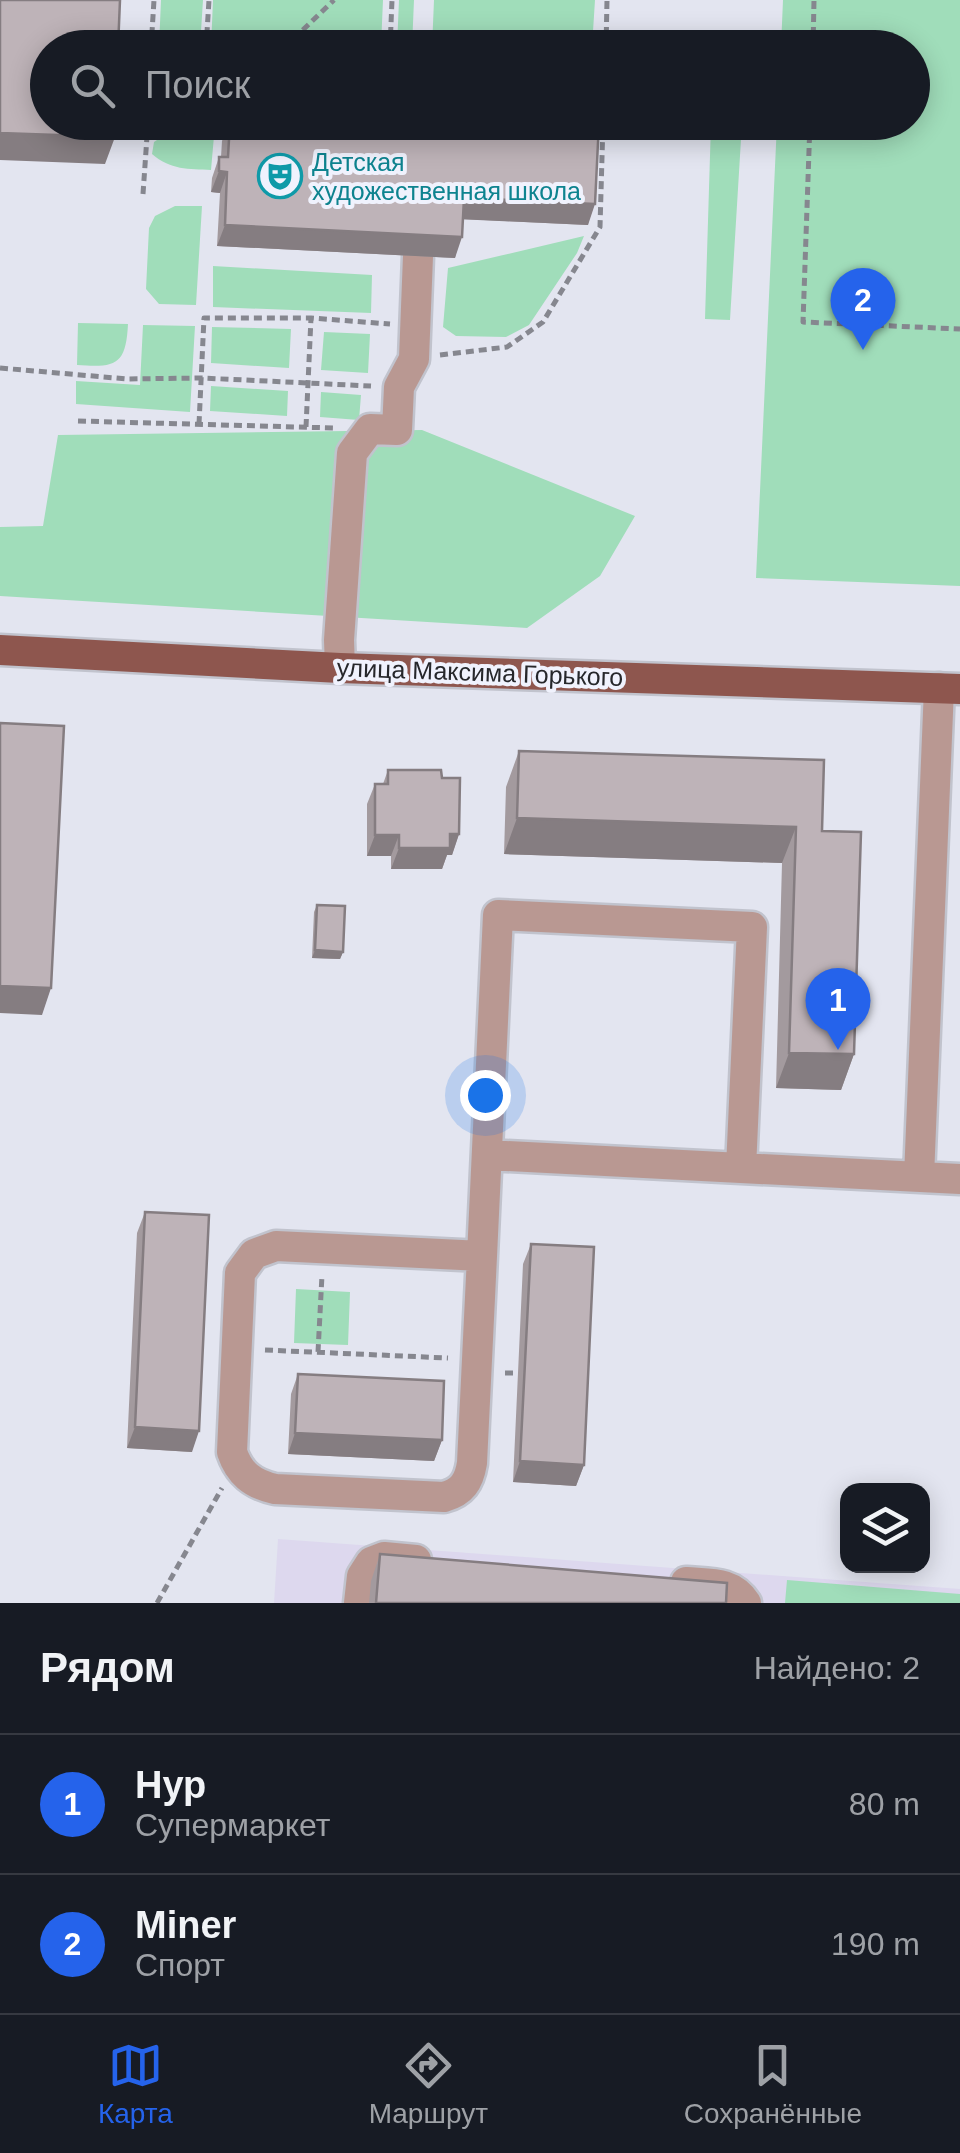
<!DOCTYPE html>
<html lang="ru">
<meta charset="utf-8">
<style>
:root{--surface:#171b24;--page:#242831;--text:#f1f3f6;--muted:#9ea1a6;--line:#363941;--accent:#2563eb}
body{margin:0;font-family:Helvetica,sans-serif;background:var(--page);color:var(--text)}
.controls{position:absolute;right:30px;bottom:30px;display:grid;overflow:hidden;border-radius:20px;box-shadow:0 5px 25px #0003}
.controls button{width:90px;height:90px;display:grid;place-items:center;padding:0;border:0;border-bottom:2px solid var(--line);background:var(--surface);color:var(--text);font:50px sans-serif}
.you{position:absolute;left:485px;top:1095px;width:35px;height:35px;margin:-25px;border:8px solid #fff;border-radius:50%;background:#1a73e8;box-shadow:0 0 0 15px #1a73e833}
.badge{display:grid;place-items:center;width:65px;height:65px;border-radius:50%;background:var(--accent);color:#fff;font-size:32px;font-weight:700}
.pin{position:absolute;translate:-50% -82px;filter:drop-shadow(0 2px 5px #0008)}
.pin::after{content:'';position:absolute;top:52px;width:35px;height:30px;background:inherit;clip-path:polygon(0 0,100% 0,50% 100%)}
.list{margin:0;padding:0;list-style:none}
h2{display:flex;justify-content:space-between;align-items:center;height:130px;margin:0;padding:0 40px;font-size:42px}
h2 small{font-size:32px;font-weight:400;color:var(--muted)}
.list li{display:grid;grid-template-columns:65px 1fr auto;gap:30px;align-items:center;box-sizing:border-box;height:140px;padding:0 40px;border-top:2px solid var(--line)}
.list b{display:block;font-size:38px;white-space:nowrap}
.list p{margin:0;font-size:32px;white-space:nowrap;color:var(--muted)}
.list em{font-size:32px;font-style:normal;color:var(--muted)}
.icon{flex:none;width:55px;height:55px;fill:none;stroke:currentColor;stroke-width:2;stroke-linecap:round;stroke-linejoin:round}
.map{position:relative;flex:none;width:960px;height:1603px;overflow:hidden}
.search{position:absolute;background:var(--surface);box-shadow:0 5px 25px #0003;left:30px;right:30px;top:30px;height:110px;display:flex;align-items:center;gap:25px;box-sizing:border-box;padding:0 35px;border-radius:55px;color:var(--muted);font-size:38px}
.sheet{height:410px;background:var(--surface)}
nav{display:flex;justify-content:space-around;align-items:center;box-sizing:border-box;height:140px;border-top:2px solid var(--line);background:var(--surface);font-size:28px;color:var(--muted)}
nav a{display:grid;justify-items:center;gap:5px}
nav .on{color:var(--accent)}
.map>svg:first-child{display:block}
.education{fill:#ddd8ee}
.green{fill:#a0ddba}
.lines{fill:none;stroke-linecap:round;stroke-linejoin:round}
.minor-casing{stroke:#c1c3cd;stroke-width:35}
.major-casing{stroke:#c1c3cd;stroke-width:35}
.path{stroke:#86878f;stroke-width:5;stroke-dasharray:8 5;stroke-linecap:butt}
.minor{stroke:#b99892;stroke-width:30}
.major{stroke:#8e564e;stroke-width:30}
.wall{fill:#a39a9e}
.shaded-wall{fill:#857d81}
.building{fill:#beb3b8;stroke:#857d81;stroke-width:2.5}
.labels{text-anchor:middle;stroke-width:8;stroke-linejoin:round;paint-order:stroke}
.culture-label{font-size:25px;fill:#0d838f;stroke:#f0f2fd;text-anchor:start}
.street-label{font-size:25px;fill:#26272b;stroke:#f0f2fd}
</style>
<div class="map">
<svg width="960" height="1603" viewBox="0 0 960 1603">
<rect width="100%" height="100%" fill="#e3e5f0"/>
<path class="education" d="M 278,1539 L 960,1589 L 960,1603 L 274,1603 Z"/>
<path class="green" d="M 161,0 L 203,0 L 200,47 L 159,47 Z
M 213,0 L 383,0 L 381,46 L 211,47 Z
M 399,0 L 414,0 L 412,47 L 397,47 Z
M 434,0 L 595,0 L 592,47 L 432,48 Z
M 783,0 L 960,0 L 960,586 L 756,578 L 777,123 L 912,122 L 912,48 L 781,47 Z
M 711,123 L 742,123 L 730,320 L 705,319 Z
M 166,134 L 214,136 L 211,170 C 189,169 170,170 152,154 L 154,142 Z
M 175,206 L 202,206 L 196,305 L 159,304 L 146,289 L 149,228 L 155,216 Z
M 584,236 L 577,253 L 529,325 L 506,337 L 456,336 L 443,327 L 448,268 Z
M 213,266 L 372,275 L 371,313 L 213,307 Z
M 78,323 L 128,324 C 126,365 116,368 77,365 Z
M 143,325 L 195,326 L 190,412 L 76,404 L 76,381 L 140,385 Z
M 212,327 L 291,329 L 289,368 L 211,363 Z
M 324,332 L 370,334 L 368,373 L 321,370 Z
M 211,386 L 288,391 L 287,416 L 210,411 Z
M 321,392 L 361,395 L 359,420 L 320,417 Z
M 422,430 L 635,516 L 600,576 L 527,628 L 0,596 L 0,527 L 43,526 L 58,435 Z
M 296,1289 L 350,1292 L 348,1345 L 294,1343 Z
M 787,1580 L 960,1594 L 960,1603 L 785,1603 Z"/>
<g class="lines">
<defs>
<path id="minor" d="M 340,668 L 339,640 L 352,453 L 370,429 L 397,430 L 399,387 L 414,359 L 418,256
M 487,1155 L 741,1168
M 919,1177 L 939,688
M 276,1246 L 482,1256 L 472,1463 C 469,1482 462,1492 444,1497 L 275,1489 C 252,1484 239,1473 232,1452 L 240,1273 L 254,1254 Z
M 482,1256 L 498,915 L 752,927 L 741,1168 L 960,1179
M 686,1582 C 710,1584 732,1581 746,1603
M 359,1603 L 362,1576 L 371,1562 L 384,1557 L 416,1560"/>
<path id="major" d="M 0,650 L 340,668 L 960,689"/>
</defs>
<use href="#minor" class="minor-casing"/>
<use href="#major" class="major-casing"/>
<path class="path" d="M 151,48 L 154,0
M 206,48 L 209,0
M 284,48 L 334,0
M 390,48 L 392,0
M 606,48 L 607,0
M 813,48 L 814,0
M 174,122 L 202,124
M 202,122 L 233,125
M 810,122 L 803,322 L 960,329
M 143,194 L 148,122
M 440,355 L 507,347 L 543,322 L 600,227 L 603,122
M 0,368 L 127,379 L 202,378 L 371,386
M 78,421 L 334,428
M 199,424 L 204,318 L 311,318 L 390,324
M 306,427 L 311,318
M 265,1350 L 448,1358
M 318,1352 L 322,1275
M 505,1373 L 518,1373
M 157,1603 L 222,1488"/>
<use href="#minor" class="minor"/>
<use href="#major" class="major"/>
</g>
<path class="wall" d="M 229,122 L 283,122 L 435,130 L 435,122 L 599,122 L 588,225 L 463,219 L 455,258 L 217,246 L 220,193 L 211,192 L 212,178 L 219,157 L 221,157 L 222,141 Z
M 519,751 L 822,831 L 854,1054 L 841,1090 L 776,1088 L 782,863 L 504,854 L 506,787 Z
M 388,770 L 442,778 L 459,834 L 452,855 L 447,855 L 442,869 L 391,869 L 391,856 L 367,856 L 367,804 L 375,784 L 383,784 Z
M 317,905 L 343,952 L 340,959 L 312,958 L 314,912 Z
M 145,1212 L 192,1452 L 127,1448 L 137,1233 Z
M 531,1244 L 584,1465 L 576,1486 L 513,1482 L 523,1264 Z
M 298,1374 L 442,1440 L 434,1461 L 288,1454 L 291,1394 Z
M 380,1554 L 726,1603 L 369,1603 L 371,1581 Z"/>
<path class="shaded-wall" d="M 0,133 L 115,137 L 105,164 L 0,160 Z
M 219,171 L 227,172 L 220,193 L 211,192 Z
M 464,198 L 595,204 L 588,225 L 456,219 Z
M 225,225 L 462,237 L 455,258 L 217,246 Z
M 517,818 L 796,827 L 782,863 L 504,854 Z
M 450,834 L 459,834 L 452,855 L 447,855 L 442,869 L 391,869 L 399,848 Z
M 375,835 L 399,835 L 391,856 L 367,856 Z
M 315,950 L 343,952 L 340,959 L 312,958 Z
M 0,986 L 51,988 L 42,1015 L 0,1013 Z
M 789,1053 L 854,1054 L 841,1090 L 776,1088 Z
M 135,1427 L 199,1431 L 192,1452 L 127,1448 Z
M 295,1433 L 442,1440 L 434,1461 L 288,1454 Z
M 520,1461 L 584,1465 L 576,1486 L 513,1482 Z"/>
<path class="building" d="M 0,0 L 120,0 L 118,48 L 48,48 L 48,122 L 115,122 L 115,137 L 0,133 Z
M 445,44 L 516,48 L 445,48 Z
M 230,122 L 283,122 L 441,130 L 442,122 L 599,122 L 595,204 L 464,198 L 462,237 L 225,225 L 227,172 L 219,171 L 219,157 L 228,157 Z
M 0,723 L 64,726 L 51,988 L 0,986 Z
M 519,751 L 824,760 L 822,831 L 861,832 L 854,1054 L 789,1053 L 796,827 L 517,818 Z
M 388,770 L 441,770 L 442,778 L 460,778 L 459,834 L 450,834 L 450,848 L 399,848 L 399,835 L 375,835 L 375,784 L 388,784 Z
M 317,905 L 345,906 L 343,952 L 315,950 Z
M 145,1212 L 209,1215 L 199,1431 L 135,1427 Z
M 531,1244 L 594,1247 L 584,1465 L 520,1461 Z
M 298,1374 L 444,1381 L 442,1440 L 295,1433 Z
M 380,1554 L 727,1583 L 726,1603 L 376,1603 Z"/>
<defs>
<symbol id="theatre-ring" viewBox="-11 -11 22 22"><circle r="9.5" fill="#f0f2fd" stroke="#0f9aa8" stroke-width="1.5"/><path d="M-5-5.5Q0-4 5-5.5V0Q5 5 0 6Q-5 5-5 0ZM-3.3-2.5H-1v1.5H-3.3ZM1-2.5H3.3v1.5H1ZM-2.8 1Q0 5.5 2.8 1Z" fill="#0f9aa8"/></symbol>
</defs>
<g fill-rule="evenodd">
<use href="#theatre-ring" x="255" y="151" width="50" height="50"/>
</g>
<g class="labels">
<g class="culture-label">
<text x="312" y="171">Детская<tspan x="312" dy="29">художественная школа</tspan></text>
</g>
<g class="street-label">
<text transform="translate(480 672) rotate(2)" y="9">улица Максима Горького</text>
</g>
</g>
</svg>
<div class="controls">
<button><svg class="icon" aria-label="layers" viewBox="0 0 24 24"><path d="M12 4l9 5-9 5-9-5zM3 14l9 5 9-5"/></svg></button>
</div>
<div class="you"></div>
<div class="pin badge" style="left:838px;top:1050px">1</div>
<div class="pin badge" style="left:863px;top:350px">2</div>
<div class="search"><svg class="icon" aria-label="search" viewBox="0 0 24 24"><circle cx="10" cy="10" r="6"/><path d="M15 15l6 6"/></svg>Поиск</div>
</div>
<section class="sheet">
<h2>Рядом<small>Найдено: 2</small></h2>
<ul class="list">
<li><span class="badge">1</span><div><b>Нур</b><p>Супермаркет</p></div><em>80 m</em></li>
<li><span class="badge">2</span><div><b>Miner</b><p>Спорт</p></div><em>190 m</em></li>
</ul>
</section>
<nav>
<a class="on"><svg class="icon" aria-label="map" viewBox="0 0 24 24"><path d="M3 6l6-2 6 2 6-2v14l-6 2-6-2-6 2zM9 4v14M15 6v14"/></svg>Карта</a>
<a><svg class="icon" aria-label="directions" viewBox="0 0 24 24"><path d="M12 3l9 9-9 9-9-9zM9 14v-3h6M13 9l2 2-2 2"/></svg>Маршрут</a>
<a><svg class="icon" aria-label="saved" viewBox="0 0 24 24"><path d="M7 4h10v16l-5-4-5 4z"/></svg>Сохранённые</a>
</nav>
